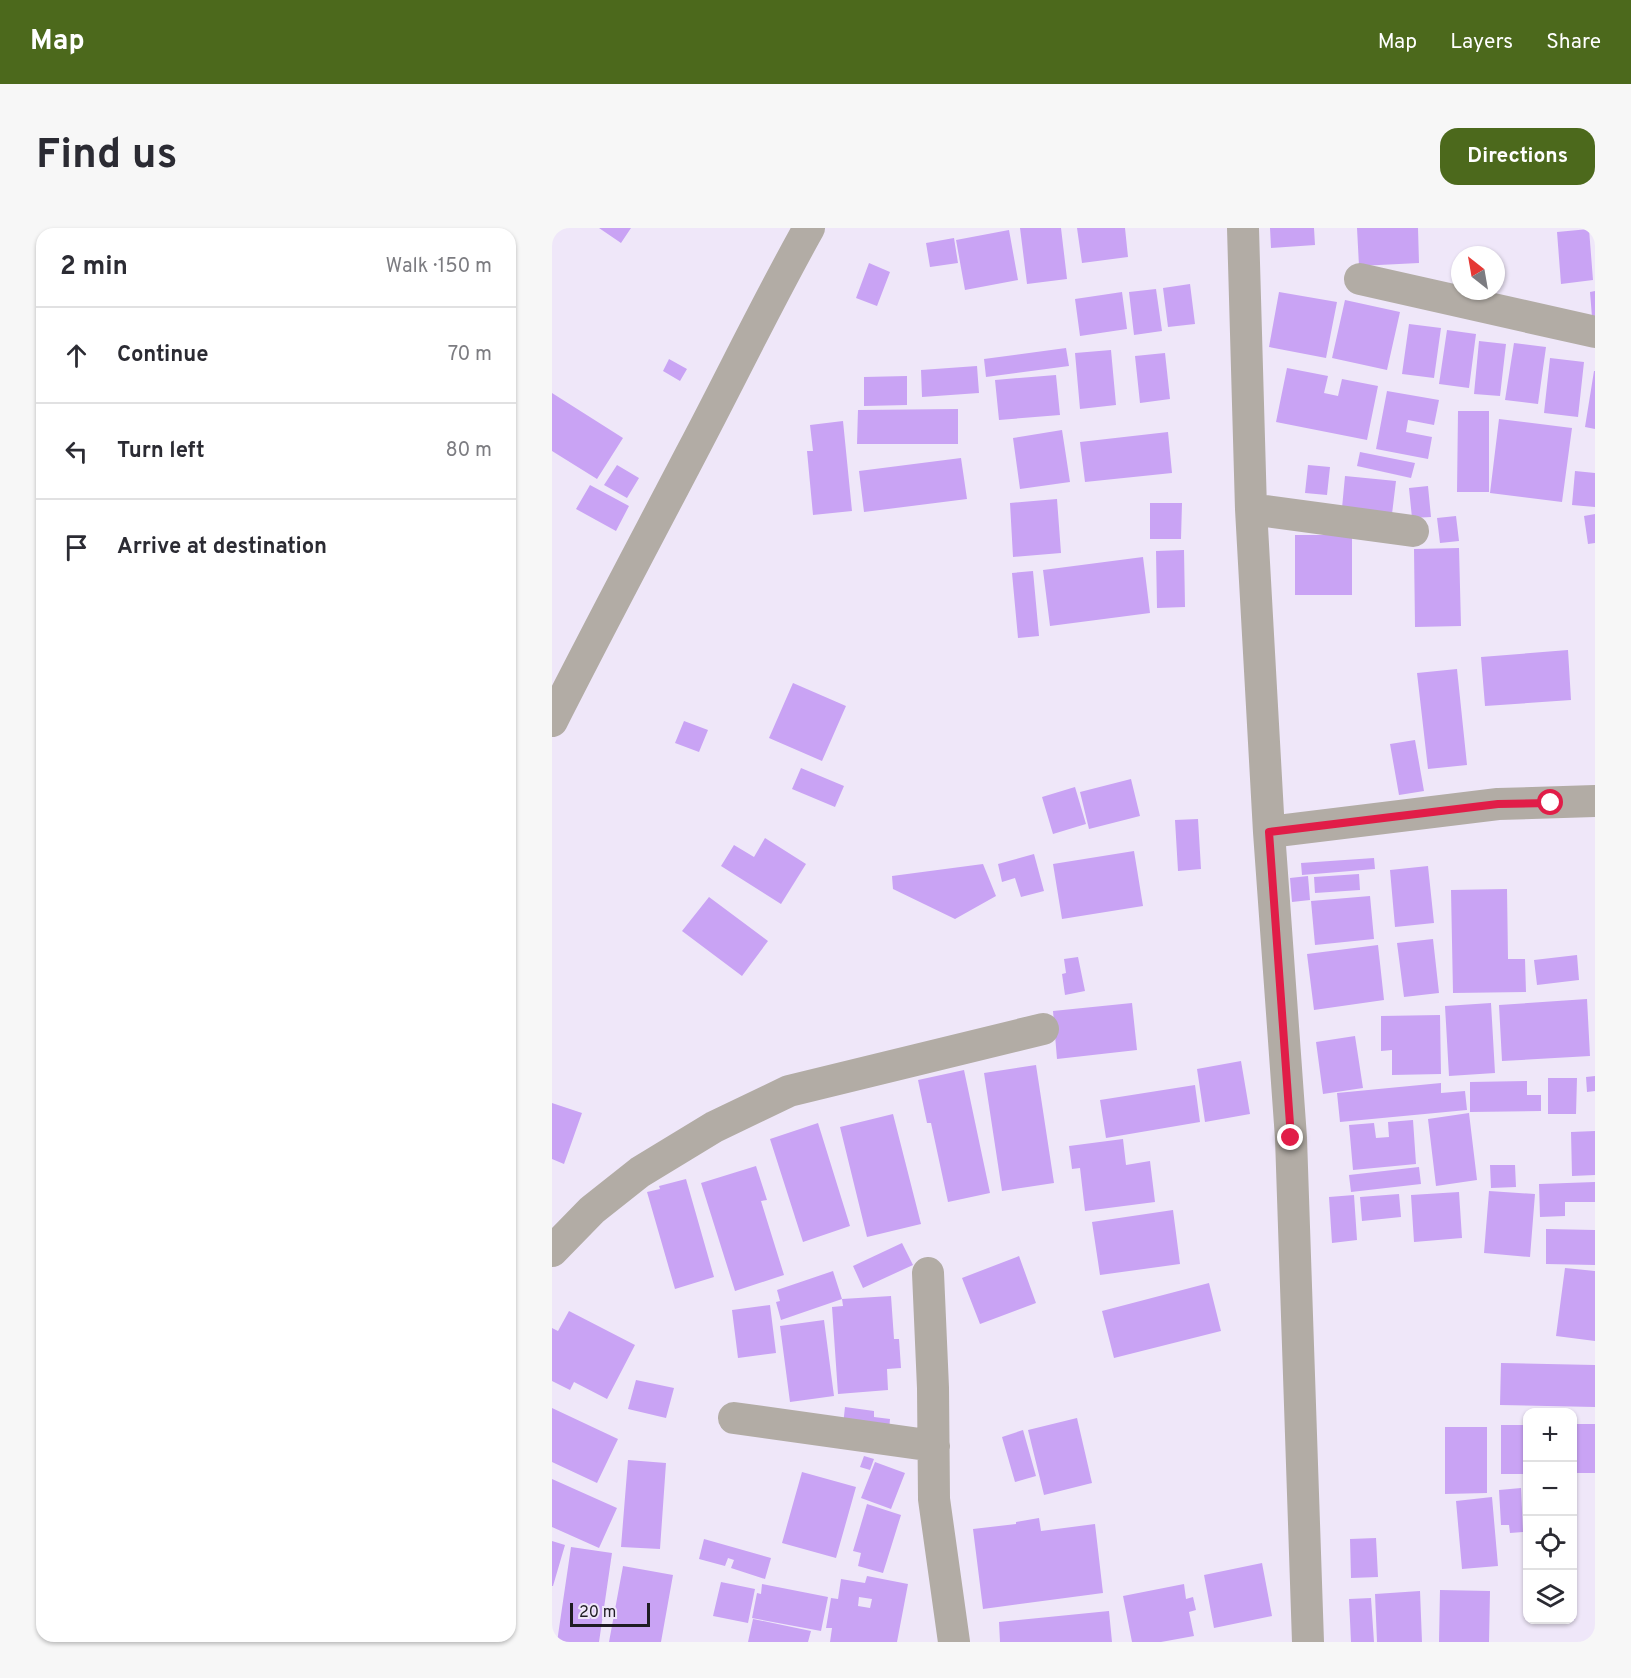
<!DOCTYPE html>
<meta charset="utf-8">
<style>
:root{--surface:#fff;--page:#f7f7f7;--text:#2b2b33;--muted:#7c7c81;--line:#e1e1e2;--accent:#4c691c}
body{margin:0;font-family:Overpass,sans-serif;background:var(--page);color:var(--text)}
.controls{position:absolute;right:18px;bottom:18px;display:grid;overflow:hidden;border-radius:12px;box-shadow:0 2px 4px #0004}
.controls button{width:54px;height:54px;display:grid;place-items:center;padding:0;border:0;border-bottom:2px solid var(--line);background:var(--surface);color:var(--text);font:30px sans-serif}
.compass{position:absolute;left:899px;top:18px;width:54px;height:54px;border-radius:50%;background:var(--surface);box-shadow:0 2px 4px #0004;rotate:329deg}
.scale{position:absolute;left:18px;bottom:15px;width:80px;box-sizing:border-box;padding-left:6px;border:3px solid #1f1c23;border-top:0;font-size:16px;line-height:21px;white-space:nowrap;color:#1f1c23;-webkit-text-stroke:4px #efe7f9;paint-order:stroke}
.stop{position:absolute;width:18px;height:18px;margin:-14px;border:4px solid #e11d48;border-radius:50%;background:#fff}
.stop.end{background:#e11d48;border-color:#fff;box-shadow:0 2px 6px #0008}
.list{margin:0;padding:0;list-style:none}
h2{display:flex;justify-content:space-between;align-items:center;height:78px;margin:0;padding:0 24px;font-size:26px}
h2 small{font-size:20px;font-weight:400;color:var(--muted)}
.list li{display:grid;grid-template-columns:39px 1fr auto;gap:18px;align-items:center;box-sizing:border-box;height:96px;padding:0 24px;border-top:2px solid var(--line)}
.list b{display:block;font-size:22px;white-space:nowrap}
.list em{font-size:20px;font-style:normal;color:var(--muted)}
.icon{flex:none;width:33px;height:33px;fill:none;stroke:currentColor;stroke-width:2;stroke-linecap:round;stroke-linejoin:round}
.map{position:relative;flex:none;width:1043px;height:1414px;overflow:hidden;border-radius:18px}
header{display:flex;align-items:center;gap:36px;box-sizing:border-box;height:84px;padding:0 30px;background:var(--accent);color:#fff}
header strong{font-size:28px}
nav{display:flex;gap:33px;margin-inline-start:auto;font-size:21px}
.intro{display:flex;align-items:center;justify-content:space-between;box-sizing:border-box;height:144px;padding:0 36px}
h1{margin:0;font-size:42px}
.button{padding:15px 27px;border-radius:18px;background:var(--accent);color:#fff;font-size:21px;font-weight:700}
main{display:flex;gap:36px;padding:0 36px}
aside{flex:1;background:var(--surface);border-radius:18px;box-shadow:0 2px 4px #0004}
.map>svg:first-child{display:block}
.building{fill:#c9a3f4;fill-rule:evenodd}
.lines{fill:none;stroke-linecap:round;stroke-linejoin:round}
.minor{stroke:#b2aca5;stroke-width:32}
.route{stroke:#e11d48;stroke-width:8}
</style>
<header>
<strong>Map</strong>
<nav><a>Map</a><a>Layers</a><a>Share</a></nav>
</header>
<div class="intro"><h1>Find us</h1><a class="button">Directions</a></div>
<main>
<aside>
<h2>2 min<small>Walk · 150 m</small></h2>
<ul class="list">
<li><svg class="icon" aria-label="ahead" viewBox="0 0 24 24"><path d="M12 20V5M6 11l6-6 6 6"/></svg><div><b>Continue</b></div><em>70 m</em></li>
<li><svg class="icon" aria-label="left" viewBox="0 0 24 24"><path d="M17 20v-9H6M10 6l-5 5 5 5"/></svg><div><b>Turn left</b></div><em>80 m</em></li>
<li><svg class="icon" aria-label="arrive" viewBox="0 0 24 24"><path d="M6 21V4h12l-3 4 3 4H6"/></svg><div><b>Arrive at destination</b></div></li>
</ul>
</aside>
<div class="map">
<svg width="1043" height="1414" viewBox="0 0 1043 1414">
<rect width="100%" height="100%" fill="#efe7f9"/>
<path class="building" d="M 47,0 L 79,0 L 69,15 Z
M 468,0 L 509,0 L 515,51 L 475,56 Z
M 525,0 L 573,0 L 576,29 L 530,35 Z
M 718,0 L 762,0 L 763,17 L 719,20 Z
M 805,0 L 866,0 L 867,35 L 807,38 Z
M 1037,1 L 1041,52 L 1009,56 L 1005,4 Z
M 457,2 L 466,52 L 413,62 L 404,12 Z
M 402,10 L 406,35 L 378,39 L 374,15 Z
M 317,35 L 338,44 L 325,78 L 304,70 Z
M 638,56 L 643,96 L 616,99 L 611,60 Z
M 604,61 L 610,103 L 582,107 L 577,64 Z
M 1043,63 L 1043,89 L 1040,89 L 1038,64 Z
M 570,64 L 575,101 L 528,108 L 523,71 Z
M 727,64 L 785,74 L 774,130 L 717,119 Z
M 793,72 L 848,84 L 835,142 L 780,130 Z
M 857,96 L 889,100 L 882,150 L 850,146 Z
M 895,102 L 924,106 L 917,160 L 887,156 Z
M 927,113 L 954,116 L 948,168 L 922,166 Z
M 962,115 L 994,119 L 986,176 L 953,172 Z
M 514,120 L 517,138 L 434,149 L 432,131 Z
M 559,122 L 564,177 L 528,181 L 523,125 Z
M 613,125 L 618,171 L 588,175 L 583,128 Z
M 998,130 L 1032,134 L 1026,189 L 992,185 Z
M 117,131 L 135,141 L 128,153 L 111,143 Z
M 425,138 L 427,165 L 370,169 L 369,142 Z
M 735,140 L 776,148 L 772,165 L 786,168 L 790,151 L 826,158 L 815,212 L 724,194 Z
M 1042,143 L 1043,143 L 1043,201 L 1033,199 Z
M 504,147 L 508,187 L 447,192 L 443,152 Z
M 355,148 L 355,177 L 312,178 L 312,149 Z
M 835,163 L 887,172 L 882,197 L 856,192 L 854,204 L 880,209 L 876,231 L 824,221 Z
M 0,165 L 71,210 L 45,251 L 0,223 Z
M 406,181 L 406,216 L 305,216 L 306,182 Z
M 906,183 L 937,183 L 937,264 L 905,264 Z
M 947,191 L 1020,200 L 1010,274 L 938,265 Z
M 291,193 L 300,283 L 261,287 L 255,223 L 261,223 L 258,197 Z
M 510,202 L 518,254 L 468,261 L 461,210 Z
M 616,204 L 620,245 L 533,254 L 528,214 Z
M 808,224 L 863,235 L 859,250 L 805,238 Z
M 409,230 L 415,271 L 312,284 L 307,243 Z
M 65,237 L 87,250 L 75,270 L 52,257 Z
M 756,237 L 778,239 L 775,267 L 753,265 Z
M 1023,243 L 1043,245 L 1043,279 L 1020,277 Z
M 793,248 L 844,253 L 840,286 L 790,280 Z
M 38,257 L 77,278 L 64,303 L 24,281 Z
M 876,258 L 879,289 L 860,290 L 857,260 Z
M 505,271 L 509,325 L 461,329 L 458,275 Z
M 598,275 L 630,275 L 629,311 L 598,311 Z
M 1043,286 L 1043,315 L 1036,316 L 1032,288 Z
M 904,288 L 907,313 L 888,315 L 885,290 Z
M 743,307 L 800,307 L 800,367 L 743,367 Z
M 907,320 L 909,398 L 863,399 L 862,321 Z
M 632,322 L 633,379 L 605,380 L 604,323 Z
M 591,329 L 598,385 L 498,398 L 491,342 Z
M 481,343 L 487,408 L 466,410 L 460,345 Z
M 1016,422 L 1019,472 L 933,478 L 929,429 Z
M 905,441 L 915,537 L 876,541 L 865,445 Z
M 241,455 L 294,478 L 270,533 L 217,510 Z
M 132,493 L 156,502 L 147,524 L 123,515 Z
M 863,512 L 872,563 L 847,567 L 838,516 Z
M 249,540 L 292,558 L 283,579 L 240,561 Z
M 579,551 L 588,588 L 537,601 L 528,564 Z
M 523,559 L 534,596 L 501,606 L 490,569 Z
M 646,591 L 649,641 L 626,643 L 623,592 Z
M 213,610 L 254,636 L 229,676 L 169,638 L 182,617 L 202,629 Z
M 582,623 L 591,678 L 510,691 L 501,636 Z
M 482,626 L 492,663 L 469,669 L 463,650 L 450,654 L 446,636 Z
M 822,630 L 823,641 L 750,647 L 749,635 Z
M 431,636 L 444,668 L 403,691 L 341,661 L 340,648 Z
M 876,638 L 882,695 L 843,699 L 838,642 Z
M 807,646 L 808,662 L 763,665 L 762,649 Z
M 756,648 L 758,672 L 740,674 L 738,650 Z
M 955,661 L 956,731 L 973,731 L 974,764 L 901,765 L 899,662 Z
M 818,668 L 822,711 L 763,717 L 759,673 Z
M 157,669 L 216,713 L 190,748 L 130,703 Z
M 881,711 L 887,765 L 852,769 L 845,715 Z
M 826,717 L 832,772 L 762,782 L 755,726 Z
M 1025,727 L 1027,752 L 985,757 L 982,732 Z
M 526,729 L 533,763 L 513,767 L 510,746 L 514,745 L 512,731 Z
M 1035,771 L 1038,828 L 950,833 L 947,777 Z
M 580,775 L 585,822 L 505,831 L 501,783 Z
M 939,775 L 943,845 L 897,848 L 893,778 Z
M 888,787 L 889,846 L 840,847 L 840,822 L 829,823 L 829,788 Z
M 803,808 L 811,860 L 771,866 L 764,814 Z
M 689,833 L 698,886 L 653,894 L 645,841 Z
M 484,837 L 502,955 L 450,963 L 432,845 Z
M 412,842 L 438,965 L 396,974 L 379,895 L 375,895 L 366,852 Z
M 1043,848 L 1043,863 L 1035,864 L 1034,849 Z
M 996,850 L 1025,850 L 1024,886 L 996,886 Z
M 975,853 L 975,867 L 989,867 L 989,883 L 918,884 L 918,854 Z
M 889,855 L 889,865 L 913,863 L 915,882 L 788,894 L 785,865 Z
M 643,857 L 648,894 L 554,910 L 548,872 Z
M 0,875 L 30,885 L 12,936 L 0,931 Z
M 917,885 L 925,952 L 884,958 L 876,891 Z
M 341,886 L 369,996 L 315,1009 L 288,899 Z
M 861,892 L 864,936 L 801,942 L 797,897 L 822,895 L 824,910 L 837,909 L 836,894 Z
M 266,895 L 298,998 L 251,1014 L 218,911 Z
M 1043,903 L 1043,947 L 1020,948 L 1019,904 Z
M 571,911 L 574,937 L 598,933 L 603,974 L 533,983 L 528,940 L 520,941 L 517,918 Z
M 938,937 L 963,937 L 964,959 L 939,960 Z
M 204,938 L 215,972 L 209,973 L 232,1047 L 183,1063 L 149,955 Z
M 867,939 L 869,956 L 799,964 L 797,947 Z
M 134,951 L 162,1049 L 123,1061 L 95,964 L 108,961 L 107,958 Z
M 1043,954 L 1043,974 L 1013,974 L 1013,988 L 988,989 L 987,956 Z
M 937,963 L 983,966 L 978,1029 L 932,1025 Z
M 907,964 L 910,1010 L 862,1014 L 859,967 Z
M 847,966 L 849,989 L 810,993 L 808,969 Z
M 802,967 L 805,1012 L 780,1015 L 777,969 Z
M 621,982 L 628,1036 L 548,1047 L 540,994 Z
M 994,1001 L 1043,1002 L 1043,1037 L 994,1036 Z
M 350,1015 L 361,1037 L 311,1060 L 301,1038 Z
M 467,1028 L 484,1075 L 428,1096 L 410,1050 Z
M 1013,1040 L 1043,1043 L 1043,1113 L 1004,1108 Z
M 281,1043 L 290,1071 L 229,1092 L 224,1074 L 228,1073 L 225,1062 Z
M 657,1055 L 669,1103 L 562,1130 L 550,1083 Z
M 339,1068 L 342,1111 L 347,1111 L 349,1140 L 335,1141 L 336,1162 L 286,1166 L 280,1079 L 291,1078 L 290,1071 Z
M 218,1077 L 224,1125 L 186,1130 L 180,1082 Z
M 17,1083 L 83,1117 L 55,1171 L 22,1154 L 18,1162 L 0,1153 L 0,1100 L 6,1103 Z
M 272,1092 L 282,1168 L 238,1174 L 228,1098 Z
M 949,1135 L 1043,1137 L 1043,1179 L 948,1177 Z
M 84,1152 L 122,1160 L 114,1190 L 76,1181 Z
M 293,1179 L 322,1183 L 322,1189 L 338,1191 L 337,1203 L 291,1197 Z
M 0,1180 L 66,1211 L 45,1255 L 0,1234 Z
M 525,1190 L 540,1255 L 492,1267 L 476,1202 Z
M 1020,1196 L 1043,1196 L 1043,1245 L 1020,1245 Z
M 949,1197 L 975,1197 L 975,1246 L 949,1246 Z
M 893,1199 L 935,1199 L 935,1265 L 893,1266 Z
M 471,1202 L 484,1248 L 463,1254 L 450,1209 Z
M 312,1228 L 322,1231 L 318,1242 L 308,1239 Z
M 76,1232 L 114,1235 L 108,1321 L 69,1319 Z
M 323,1234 L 353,1245 L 339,1281 L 309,1270 Z
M 250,1244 L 304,1259 L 284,1330 L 230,1315 Z
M 0,1251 L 65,1280 L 47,1320 L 0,1299 Z
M 969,1260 L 971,1304 L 958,1305 L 957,1297 L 949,1297 L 947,1262 Z
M 940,1269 L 946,1338 L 910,1341 L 904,1273 Z
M 315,1276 L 349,1287 L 331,1345 L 306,1338 L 309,1325 L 301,1323 Z
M 487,1290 L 489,1303 L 543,1296 L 551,1365 L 431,1381 L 421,1301 L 464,1296 L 464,1294 Z
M 824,1310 L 826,1349 L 799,1350 L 798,1311 Z
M 152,1311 L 219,1330 L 213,1351 L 179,1340 L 182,1332 L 176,1330 L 173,1338 L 147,1331 Z
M 0,1313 L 13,1317 L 1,1358 L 0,1358 Z
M 19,1319 L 60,1325 L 47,1414 L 5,1414 Z
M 710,1335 L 720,1388 L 662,1400 L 652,1347 Z
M 71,1338 L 121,1347 L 109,1414 L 57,1414 Z
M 1020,1347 L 1024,1347 L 1023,1392 L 1020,1392 Z
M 315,1348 L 356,1356 L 345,1414 L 278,1414 L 280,1400 L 274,1400 L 279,1370 L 286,1371 L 289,1351 L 313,1355 ZM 307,1369 L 320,1371 L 318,1380 L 306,1378 Z
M 169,1354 L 203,1361 L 196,1395 L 161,1388 Z
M 210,1356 L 276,1369 L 269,1403 L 200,1390 L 205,1365 L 209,1366 Z
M 632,1356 L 634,1371 L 641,1369 L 644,1382 L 637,1384 L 642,1408 L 609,1414 L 580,1414 L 571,1368 Z
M 888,1362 L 938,1363 L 937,1414 L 887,1414 Z
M 868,1363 L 870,1414 L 825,1414 L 823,1366 Z
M 819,1370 L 822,1414 L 799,1414 L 797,1371 Z
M 557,1383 L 560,1414 L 448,1414 L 447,1394 Z
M 201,1391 L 259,1403 L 256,1414 L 196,1414 Z"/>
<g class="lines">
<path class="minor" d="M 691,0 L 699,281 L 717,604 L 739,910 L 756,1414
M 808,51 L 1043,104
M 699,281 L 861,303
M 0,493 C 46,402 94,312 141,222 C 180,148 216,73 257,0
M 717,604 L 946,576 L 1043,573
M 0,1023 L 40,982 L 88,944 L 162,899 L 237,863 L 491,801
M 376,1045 L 381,1160 L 382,1271 L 402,1414
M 182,1190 L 382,1218"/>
</g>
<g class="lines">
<path class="route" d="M 739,910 L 717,604 L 946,576 L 999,575"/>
</g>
</svg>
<div class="controls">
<button>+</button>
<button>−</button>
<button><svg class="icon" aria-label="locate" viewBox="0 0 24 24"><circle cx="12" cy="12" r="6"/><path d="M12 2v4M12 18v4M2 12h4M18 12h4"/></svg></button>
<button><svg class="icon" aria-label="layers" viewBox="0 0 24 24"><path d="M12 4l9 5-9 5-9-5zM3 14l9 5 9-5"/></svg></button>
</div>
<svg class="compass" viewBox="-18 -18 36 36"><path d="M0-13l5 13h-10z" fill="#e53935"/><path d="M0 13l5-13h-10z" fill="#7c7c81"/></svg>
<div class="scale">20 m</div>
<div class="stop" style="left:999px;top:575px"></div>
<div class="stop end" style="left:739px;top:910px"></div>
</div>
</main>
